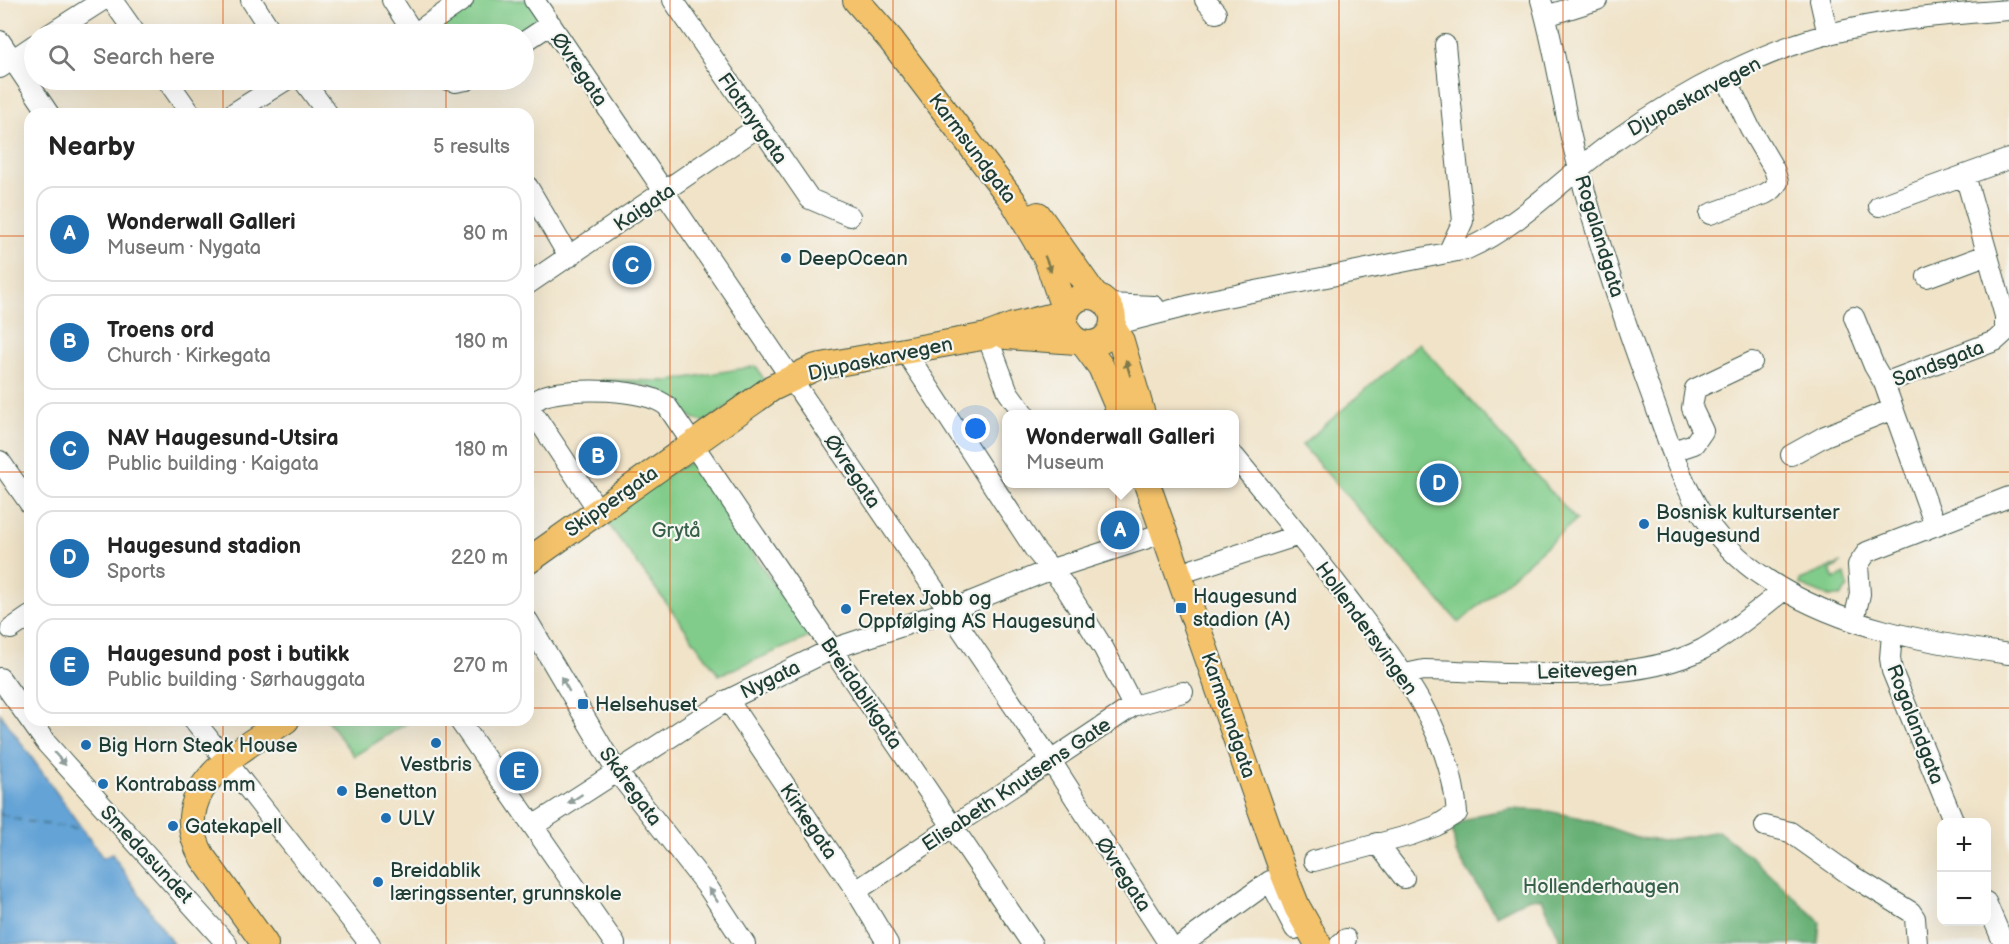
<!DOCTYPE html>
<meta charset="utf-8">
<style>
:root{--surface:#fff;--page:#f6f6f6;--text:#222;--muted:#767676;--line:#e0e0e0;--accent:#1f6fb2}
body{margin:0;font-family:"Balsamiq Sans",sans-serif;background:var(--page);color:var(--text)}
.controls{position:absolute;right:18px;bottom:18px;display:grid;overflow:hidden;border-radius:12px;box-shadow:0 6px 24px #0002}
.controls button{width:54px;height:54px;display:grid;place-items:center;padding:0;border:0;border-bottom:2px solid var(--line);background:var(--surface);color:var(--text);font:30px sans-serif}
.you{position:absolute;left:976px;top:429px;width:21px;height:21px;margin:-15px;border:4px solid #fff;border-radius:50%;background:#1a73e8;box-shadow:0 0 0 9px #1a73e833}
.badge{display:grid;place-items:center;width:39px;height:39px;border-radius:50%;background:var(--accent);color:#fff;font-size:20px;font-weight:700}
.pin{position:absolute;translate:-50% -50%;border:3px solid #fff;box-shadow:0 2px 6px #0006}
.popup{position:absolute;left:1002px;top:410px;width:237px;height:78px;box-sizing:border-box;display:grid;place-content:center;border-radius:12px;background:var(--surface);filter:drop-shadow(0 2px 4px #0005);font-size:20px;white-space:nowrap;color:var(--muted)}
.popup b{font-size:22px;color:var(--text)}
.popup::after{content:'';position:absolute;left:50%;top:100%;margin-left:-12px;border:12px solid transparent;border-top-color:var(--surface)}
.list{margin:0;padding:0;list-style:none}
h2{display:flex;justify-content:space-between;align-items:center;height:78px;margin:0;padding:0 24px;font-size:26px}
h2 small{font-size:20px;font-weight:400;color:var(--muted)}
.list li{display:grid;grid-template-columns:39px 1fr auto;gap:18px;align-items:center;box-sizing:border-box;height:96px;margin:0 12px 12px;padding:0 12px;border:2px solid var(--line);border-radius:18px}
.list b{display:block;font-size:22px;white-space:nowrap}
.list p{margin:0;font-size:20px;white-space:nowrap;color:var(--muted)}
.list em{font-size:20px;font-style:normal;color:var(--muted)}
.icon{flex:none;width:33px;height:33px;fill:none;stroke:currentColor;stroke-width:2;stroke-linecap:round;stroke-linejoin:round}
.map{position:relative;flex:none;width:2009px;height:944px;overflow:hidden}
.search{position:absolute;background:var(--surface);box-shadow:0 6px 24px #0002;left:24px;top:24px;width:510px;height:66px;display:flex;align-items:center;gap:15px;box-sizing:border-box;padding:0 21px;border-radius:33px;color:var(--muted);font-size:22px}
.panel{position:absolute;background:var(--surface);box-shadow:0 6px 24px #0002;left:24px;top:108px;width:510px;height:618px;border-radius:18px}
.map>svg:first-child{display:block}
.green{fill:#81cc8a;stroke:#50845f;stroke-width:1.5}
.forest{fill:#68b076;stroke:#447655;stroke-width:1.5}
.water{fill:#64a3d6;stroke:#427085;stroke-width:1.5}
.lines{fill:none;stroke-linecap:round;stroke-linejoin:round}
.ferry{stroke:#345c65;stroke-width:1.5;stroke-dasharray:8 6;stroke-linecap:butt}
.minor-casing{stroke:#3e564a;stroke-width:22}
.major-casing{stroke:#3e564a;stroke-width:28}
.minor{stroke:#fff;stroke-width:20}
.major{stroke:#f3c26a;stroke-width:26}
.oneway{fill:#7e794c}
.oneway2{fill:#8f9e9a}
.grid{fill:none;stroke:#de580e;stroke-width:1.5;stroke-opacity:0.55}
.poi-dot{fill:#1f6fb2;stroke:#f6f6f2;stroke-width:2}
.labels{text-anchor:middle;stroke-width:4.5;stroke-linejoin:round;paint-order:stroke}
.street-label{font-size:20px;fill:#1f3d34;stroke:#f6f6f2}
.poi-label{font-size:20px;fill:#1f3d34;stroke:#f6f6f2;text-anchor:start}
.park-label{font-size:20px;fill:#38614a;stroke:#f6f6f2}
</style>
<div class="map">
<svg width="2009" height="944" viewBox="0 0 2009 944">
<rect width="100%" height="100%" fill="#f6f6f2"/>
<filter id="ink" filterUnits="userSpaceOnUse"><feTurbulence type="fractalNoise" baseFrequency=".0167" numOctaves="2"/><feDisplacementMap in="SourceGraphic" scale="12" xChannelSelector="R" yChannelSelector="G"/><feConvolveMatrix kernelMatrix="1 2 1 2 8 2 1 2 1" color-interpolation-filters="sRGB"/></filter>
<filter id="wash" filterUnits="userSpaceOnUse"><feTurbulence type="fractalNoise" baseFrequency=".008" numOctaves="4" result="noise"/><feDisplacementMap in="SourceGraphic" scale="24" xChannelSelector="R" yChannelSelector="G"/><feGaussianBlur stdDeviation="1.35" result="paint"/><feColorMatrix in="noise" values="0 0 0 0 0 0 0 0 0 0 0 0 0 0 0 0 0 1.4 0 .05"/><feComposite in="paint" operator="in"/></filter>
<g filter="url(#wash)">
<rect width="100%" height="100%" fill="#f0e3c8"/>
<path class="green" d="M 463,0 L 541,0 L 551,24 L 524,34 L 415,34 Z
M 1419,343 L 1576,520 L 1459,623 L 1302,445 Z
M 756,366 L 766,383 L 705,422 C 686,419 681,404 667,395 C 646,381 625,384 602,383 L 602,380 L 669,381 Z
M 691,462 L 810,637 L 719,675 L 598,510 Z
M 1841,563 L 1830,571 L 1835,579 L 1845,574 L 1848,587 L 1841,596 L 1827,596 L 1800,585 L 1800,580 Z
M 327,720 L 412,720 L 354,756 Z"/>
<path class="forest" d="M 1511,809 L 1548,811 L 1582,818 L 1639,838 L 1663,841 L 1718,831 L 1754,859 L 1820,922 L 1818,944 L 1562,944 L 1542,899 L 1529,898 L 1496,915 L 1456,853 L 1452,827 L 1477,815 Z"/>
<path class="water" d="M 0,713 L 103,858 L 112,854 L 173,944 L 0,944 Z"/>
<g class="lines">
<path class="ferry" d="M 0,814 L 23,821 L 82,829"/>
</g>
</g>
<g filter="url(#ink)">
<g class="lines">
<defs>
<path id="minor" d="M 112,0 L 136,34
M 251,0 L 273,34
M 392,0 L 414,34 L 463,0
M 534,0 L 1051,761 L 1169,944
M 673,0 L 810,199 L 850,216
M 1205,0 L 1216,13
M 1541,0 C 1554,45 1561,92 1571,137 C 1591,223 1619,306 1649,388 C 1678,467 1693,531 1768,580 C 1840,628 1926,642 2009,654
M 1820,0 L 1828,35
M 1546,16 L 1597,0
M 50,34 L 103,0
M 0,41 L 49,114
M 524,42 L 551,24
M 1445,45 L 1463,221 L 1448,253
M 0,68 L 34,45
M 167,80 L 191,114
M 303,80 L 328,114
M 448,80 L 456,82 L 467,80
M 232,114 L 286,80
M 528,187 L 569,257
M 1879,206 L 2009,159
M 1710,214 L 1765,194 L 1773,189 L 1778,182 L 1774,169 L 1750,128 L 1725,76
M 1927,277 L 1986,255
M 528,284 L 758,127
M 1107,304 L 1154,306
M 1854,317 L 1874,366 L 1884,383 L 1935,526
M 1113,325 L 1211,300 L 1467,249 C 1523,224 1567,174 1617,139 C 1681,93 1769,46 1846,30 C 1900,18 1954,14 2009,10
M 987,336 L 1008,392 L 1024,414
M 905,351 L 1035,550 L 1064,585 L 1104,649 L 1133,706
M 1884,383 L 1995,341 L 2005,332 L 2005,316 L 1965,175
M 528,405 C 533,402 539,398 544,396 C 571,387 645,388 667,406 L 1032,944
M 528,405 L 598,510
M 1673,451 L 1694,444 L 1703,431 L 1692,408 L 1695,389 L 1752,362
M 1791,455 L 1825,436 L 1893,409
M 1235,457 C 1273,503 1310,549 1346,596 C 1395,661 1451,729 1457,813 L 1436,826 L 1411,835 L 1314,861
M 0,461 L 30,504
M 1194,569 L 1299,535
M 1854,620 L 1860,594 L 1858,565 L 1867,552 L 2009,497
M 528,621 L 617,772 L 709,889 L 745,944
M 11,629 L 30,616
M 1892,634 L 1890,658 L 1892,671 L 1954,822
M 1405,674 L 1424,670 C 1505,671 1631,687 1703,649 C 1731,633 1758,610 1784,590
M 0,678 L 47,744 L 227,944
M 728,700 L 856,891 L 888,944
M 194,720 L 370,944
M 459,720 L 615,944
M 533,826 L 728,700 L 832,649 L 948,611 L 1052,569 L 1151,537
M 1765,826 L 1790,832 L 1849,874 L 1911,912 L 1915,918 L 1917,944
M 1377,843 L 1404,878
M 856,891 L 1133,706 L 1183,692
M 1986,902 L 2004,944
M 1183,944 L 1270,881 L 1295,929
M 1340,944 L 1346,939"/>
<path id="major" d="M 856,0 L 891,40 L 1013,201 L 1047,259 L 1065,311
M 1038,215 L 1095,296
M1065 320a24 24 0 1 1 48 0a24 24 0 1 1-48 0Z
M 1112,327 L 1121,341 L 1142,414
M 1006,336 L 1076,341
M 1084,344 L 1101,367 L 1121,414
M 1147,484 L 1283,872 L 1297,907 L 1318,944
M 528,561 L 772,388 L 816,367 L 987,336 L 1013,326 L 1065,313
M 265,944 L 203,858 C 164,791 237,752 286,720"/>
</defs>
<use href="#minor" class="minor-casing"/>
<use href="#major" class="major-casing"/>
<use href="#minor" class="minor"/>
<use href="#major" class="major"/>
</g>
<defs><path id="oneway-solid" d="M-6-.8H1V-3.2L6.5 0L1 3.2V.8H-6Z" transform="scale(1.5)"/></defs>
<g class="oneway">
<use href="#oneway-solid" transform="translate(1048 264) rotate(68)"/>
<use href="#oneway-solid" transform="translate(1128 368) rotate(-106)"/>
</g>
<g class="oneway2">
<use href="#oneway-solid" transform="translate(565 684) rotate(-120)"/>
<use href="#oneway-solid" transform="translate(60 759) rotate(48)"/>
<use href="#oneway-solid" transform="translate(575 799) rotate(147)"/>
<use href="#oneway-solid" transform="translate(713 895) rotate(-124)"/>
</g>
</g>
<path class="grid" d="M 223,0 L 223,34M 446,0 L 446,34M 670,0 L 670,944M 893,0 L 893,944M 1116,0 L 1116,944M 1339,0 L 1339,944M 1563,0 L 1563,944M 1786,0 L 1786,944M 223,80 L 223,114M 446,80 L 446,114M 0,236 L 30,236M 528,236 L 2009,236M 0,472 L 30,472M 528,472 L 2009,472M 0,708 L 30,708M 528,708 L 2009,708M 223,720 L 223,944M 446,720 L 446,944"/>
<g class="poi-dot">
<circle cx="786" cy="258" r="6"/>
<circle cx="1644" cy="524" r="6"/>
<rect x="1175" y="602" width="12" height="12" rx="3"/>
<circle cx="846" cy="609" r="6"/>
<rect x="577" y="698" width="12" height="12" rx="3"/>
<circle cx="436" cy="743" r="6"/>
<circle cx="86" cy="745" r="6"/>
<circle cx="103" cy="784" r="6"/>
<circle cx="342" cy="791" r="6"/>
<circle cx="386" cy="818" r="6"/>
<circle cx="173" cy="826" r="6"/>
<circle cx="378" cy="882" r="6"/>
</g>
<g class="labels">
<g class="street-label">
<text transform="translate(580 69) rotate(56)" y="7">Øvregata</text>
<text transform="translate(1694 96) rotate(-28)" y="7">Djupaskarvegen</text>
<text transform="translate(753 118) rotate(55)" y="7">Flotmyrgata</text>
<text transform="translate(973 148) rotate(53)" y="7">Karmsundgata</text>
<text transform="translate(644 207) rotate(-34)" y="7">Kaigata</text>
<text transform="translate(1600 236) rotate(73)" y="7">Rogalandgata</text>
<text transform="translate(880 358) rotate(-12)" y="7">Djupaskarvegen</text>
<text transform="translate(1938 363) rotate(-21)" y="7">Sandsgata</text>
<text transform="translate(853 471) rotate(56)" y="7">Øvregata</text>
<text transform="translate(611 501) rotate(-35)" y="7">Skippergata</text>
<text transform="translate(1367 628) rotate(54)" y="7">Hollendersvingen</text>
<text transform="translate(1587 670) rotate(-2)" y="7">Leitevegen</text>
<text transform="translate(770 679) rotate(-26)" y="7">Nygata</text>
<text transform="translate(862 693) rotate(56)" y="7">Breidablikgata</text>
<text transform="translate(1229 715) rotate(71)" y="7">Karmsundgata</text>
<text transform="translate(1916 724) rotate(69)" y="7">Rogalandgata</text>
<text transform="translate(1016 784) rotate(-34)" y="7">Elisabeth Knutsens Gate</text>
<text transform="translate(631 786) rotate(54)" y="7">Skåregata</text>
<text transform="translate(809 821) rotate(56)" y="7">Kirkegata</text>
<text transform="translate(147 854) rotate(47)" y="7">Smedasundet</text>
<text transform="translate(1124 874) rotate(57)" y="7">Øvregata</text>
</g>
<g class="poi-label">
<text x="798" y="265">DeepOcean</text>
<text x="1656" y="519">Bosnisk kultursenter<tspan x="1656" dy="23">Haugesund</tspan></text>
<text x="1193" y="603">Haugesund<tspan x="1193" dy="23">stadion (A)</tspan></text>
<text x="858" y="605">Fretex Jobb og<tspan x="858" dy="23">Oppfølging AS Haugesund</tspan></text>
<text x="595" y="711">Helsehuset</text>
<text x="98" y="752">Big Horn Steak House</text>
<text x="436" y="771" text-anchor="middle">Vestbris</text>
<text x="115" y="791">Kontrabass mm</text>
<text x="354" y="798">Benetton</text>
<text x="398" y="825">ULV</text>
<text x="185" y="833">Gatekapell</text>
<text x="390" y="877">Breidablik<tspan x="390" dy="23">læringssenter, grunnskole</tspan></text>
</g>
<g class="park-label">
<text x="676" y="537">Grytå</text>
<text x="1601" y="893">Hollenderhaugen</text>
</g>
</g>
</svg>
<div class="controls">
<button>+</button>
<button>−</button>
</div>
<div class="you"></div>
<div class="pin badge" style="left:1120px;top:530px">A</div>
<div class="popup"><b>Wonderwall Galleri</b>Museum</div>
<div class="pin badge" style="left:598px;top:456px">B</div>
<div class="pin badge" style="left:632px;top:265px">C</div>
<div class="pin badge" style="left:1439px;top:483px">D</div>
<div class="pin badge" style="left:519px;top:771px">E</div>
<div class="search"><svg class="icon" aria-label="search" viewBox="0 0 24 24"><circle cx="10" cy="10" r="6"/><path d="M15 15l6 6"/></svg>Search here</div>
<section class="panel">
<h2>Nearby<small>5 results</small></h2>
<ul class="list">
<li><span class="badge">A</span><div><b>Wonderwall Galleri</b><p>Museum · Nygata</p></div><em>80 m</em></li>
<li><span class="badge">B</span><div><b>Troens ord</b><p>Church · Kirkegata</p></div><em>180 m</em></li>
<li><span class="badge">C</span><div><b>NAV Haugesund-Utsira</b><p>Public building · Kaigata</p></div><em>180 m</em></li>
<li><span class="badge">D</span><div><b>Haugesund stadion</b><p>Sports</p></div><em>220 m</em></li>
<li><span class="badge">E</span><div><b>Haugesund post i butikk</b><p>Public building · Sørhauggata</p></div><em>270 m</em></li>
</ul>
</section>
</div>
